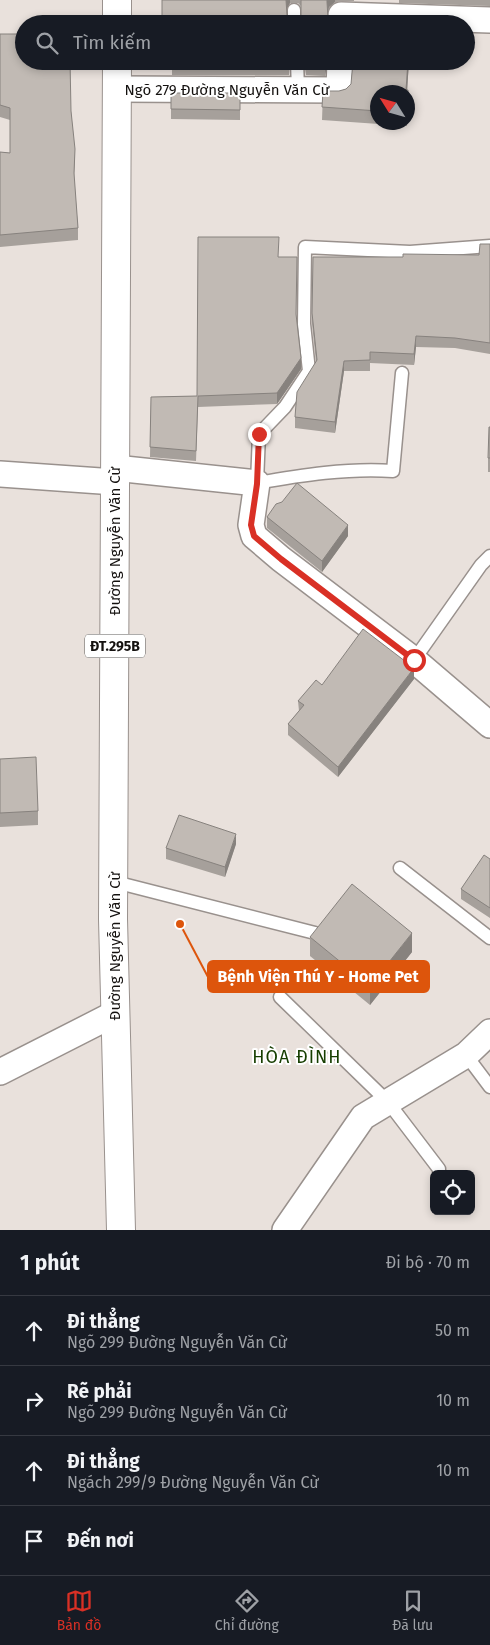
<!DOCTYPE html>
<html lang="vi">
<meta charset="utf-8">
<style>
:root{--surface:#171b24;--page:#242831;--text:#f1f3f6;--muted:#9ea1a6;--line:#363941;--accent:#d93025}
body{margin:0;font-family:"Fira Sans",sans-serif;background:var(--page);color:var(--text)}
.controls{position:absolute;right:15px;bottom:15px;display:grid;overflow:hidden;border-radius:8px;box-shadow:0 2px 8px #0003}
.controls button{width:45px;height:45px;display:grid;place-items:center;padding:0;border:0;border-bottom:1px solid var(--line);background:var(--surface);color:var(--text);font:25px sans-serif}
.compass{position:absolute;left:370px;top:85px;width:45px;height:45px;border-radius:50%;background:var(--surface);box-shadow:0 2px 8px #0003;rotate:307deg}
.stop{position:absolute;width:15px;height:15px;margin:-11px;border:4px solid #d93025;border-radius:50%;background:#fff}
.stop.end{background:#d93025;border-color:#fff;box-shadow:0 1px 5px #0008}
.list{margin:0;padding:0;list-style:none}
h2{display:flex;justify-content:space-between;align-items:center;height:65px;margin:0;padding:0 20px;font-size:21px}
h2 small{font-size:16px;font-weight:400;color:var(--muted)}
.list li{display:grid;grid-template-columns:32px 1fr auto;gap:15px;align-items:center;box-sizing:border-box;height:70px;padding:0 20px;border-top:1px solid var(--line)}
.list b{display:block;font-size:19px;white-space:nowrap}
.list p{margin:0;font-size:16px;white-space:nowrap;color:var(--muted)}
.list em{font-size:16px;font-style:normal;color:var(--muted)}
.icon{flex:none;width:28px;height:28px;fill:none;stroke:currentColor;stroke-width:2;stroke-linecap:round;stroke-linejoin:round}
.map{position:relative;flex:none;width:490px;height:1230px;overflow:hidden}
.search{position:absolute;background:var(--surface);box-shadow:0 2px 8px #0003;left:15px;right:15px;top:15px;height:55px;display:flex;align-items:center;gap:12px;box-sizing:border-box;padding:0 18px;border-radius:28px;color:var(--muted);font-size:19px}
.sheet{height:345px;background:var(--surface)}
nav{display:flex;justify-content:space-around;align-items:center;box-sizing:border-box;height:70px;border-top:1px solid var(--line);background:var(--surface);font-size:14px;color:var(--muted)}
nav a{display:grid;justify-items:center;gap:2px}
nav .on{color:var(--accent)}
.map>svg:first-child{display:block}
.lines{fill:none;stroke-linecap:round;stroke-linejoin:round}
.lane-casing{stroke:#99918d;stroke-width:15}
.street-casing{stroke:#99918d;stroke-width:28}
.primary-casing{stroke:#99918d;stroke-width:30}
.lane{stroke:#fff;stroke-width:12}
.street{stroke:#fff;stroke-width:25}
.primary{stroke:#fff;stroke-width:28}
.wall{fill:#a6a09b;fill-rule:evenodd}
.shaded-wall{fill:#87827e}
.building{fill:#c1bab4;stroke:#87827e}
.route{stroke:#d93025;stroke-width:6}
.labels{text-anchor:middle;stroke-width:4;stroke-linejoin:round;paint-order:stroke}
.shield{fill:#fff;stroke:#5a5857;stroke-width:1}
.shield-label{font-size:14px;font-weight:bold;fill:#14110f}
.street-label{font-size:15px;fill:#14110f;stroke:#fff}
.quarter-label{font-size:18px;letter-spacing:1px;fill:#163e00;stroke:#fff}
.leader{fill:none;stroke:#dd550c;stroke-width:2}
.callout-dot{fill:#dd550c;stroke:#fff;stroke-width:2}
.callout{fill:#dd550c;stroke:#dd550c;stroke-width:2}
.callout-label{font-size:16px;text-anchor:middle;font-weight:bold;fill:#fff}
</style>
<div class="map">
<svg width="490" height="1230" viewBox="0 0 490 1230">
<rect width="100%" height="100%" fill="#e9e1dc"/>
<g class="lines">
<defs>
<path id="lane" d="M 294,10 L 294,24
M 297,61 L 298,90
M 402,373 L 393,471 C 347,468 302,475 257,483 L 259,434 L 285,407 L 309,371 L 304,324 L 305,247 L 410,252 L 490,246
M 414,660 L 481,565 L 490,556
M 400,868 L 490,938
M 115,882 L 315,933
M 280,997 L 388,1102 L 439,1169
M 466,1055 L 490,1087"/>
<path id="street" d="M 341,24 L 341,15 L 490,20
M 117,89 L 339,90 L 340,61
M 115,468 L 257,483 L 251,525 L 254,536 L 281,559 L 414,660 L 490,725
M 0,474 L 115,482
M 0,1072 L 116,1013
M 285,1230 L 363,1117 L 466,1055 L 490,1032"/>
<path id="primary" d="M 117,24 L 117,0
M 117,61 L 113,919 L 121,1230"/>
</defs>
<use href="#lane" class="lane-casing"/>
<use href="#street" class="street-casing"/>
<use href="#primary" class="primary-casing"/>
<use href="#lane" class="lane"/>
<use href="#street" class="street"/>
<use href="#primary" class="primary"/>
</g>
<path class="wall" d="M 162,0 L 354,0 L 354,1 L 335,2 L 329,7 L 328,12 L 328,18 L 333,23 L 335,24 L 162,24 ZM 290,3 L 298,3 L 301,6 L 301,16 L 294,19 L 287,15 L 286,9 Z
M 399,0 L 490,0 L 490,6 L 399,3 Z
M 0,34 L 71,111 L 75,161 L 74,177 L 78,228 L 78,240 L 0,247 L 0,152 L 10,153 L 10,120 L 0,117 Z
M 162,61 L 290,61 L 289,75 L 172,75 L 172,62 L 162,62 Z
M 304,61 L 327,61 L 325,76 L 306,75 Z
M 353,61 L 409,61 L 407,90 L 408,90 L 408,115 L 408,92 L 378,92 L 378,122 L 407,122 L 407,126 L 322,120 L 323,91 L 339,91 L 346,89 L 351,84 Z
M 171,93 L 240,93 L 240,120 L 171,119 Z
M 490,244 L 490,354 L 455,348 L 416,347 L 414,365 L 370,363 L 370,371 L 344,371 L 335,433 L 295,428 L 295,417 L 316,362 L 312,324 L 313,257 L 403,257 L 479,255 Z
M 279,257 L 296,315 L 301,369 L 277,404 L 198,407 L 196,461 L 150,457 L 151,397 L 197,396 Z
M 490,427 L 490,472 L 488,472 L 488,458 Z
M 267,517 L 348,536 L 322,572 L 267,528 Z
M 414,679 L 338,777 L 288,735 L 288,724 L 299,711 L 298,701 L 322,685 Z
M 0,759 L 38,811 L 38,825 L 0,827 Z
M 236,844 L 225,877 L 166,859 L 166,848 Z
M 490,859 L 490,918 L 461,899 L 461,889 Z
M 310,937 L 412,952 L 370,1005 L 310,956 Z"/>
<path class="shaded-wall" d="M 286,0 L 290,0 L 290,3 L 286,10 Z
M 327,0 L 335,0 L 335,2 L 329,7 L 327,15 Z
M 325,61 L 327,61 L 325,76 Z
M 408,61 L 409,61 L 407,92 L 406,92 Z
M 416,336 L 416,347 L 414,365 L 414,354 Z
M 301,358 L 301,369 L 277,404 L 277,393 Z
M 344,361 L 344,371 L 335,433 L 335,422 Z
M 348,525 L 348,536 L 322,572 L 322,561 Z
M 414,668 L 414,679 L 338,777 L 338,767 Z
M 236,834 L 236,844 L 225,877 L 225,867 Z
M 412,933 L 412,952 L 370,1005 L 370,986 Z"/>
<path class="building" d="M 162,0 L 286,0 L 287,15 L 294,19 L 301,16 L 301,0 L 327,0 L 327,2 L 328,18 L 333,23 L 335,24 L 162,24 Z
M 354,17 L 412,19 L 412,24 L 347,24 L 349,23 Z
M 0,34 L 24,34 L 24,61 L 70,61 L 71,111 L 75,149 L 74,173 L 78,228 L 0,235 L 0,152 L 10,153 L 10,108 L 0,105 Z
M 172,61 L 289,61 L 289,63 L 172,62 Z
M 306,61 L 325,61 L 325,63 L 306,63 Z
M 353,61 L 408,61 L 406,90 L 408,90 L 408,102 L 408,92 L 378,92 L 378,111 L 322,107 L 323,91 L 339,91 L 346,89 L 351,84 Z
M 171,93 L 240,93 L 240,110 L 171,109 Z
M 198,237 L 279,237 L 278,257 L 297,257 L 296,314 L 301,358 L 277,393 L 198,396 L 196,451 L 150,447 L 151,397 L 197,396 Z
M 480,244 L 490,244 L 490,343 L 455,338 L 416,336 L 414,354 L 370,352 L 370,360 L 344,361 L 335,422 L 295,417 L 297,392 L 317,360 L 312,313 L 313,257 L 403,257 L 403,254 L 479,255 Z
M 489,427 L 490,427 L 490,458 L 488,458 Z
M 297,483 L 348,525 L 322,561 L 267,517 L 276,504 L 282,502 Z
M 363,629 L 414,668 L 338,767 L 288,724 L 304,705 L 298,701 L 316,680 L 322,685 Z
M 36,757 L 38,811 L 0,813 L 0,759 Z
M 179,815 L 236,834 L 225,867 L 166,848 Z
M 484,855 L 490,859 L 490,908 L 461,889 Z
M 352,884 L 412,933 L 370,986 L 310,937 Z"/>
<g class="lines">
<path class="route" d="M 259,434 L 257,484 L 251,525 L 254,536 L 281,559 L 414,660"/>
</g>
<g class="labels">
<rect class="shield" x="85" y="634.5" width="60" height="23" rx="4"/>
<g class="shield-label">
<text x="115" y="651">ĐT.295B</text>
</g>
<g class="street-label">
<text x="227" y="95">Ngõ 279 Đường Nguyễn Văn Cừ</text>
<text transform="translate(115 541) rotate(-90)" y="5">Đường Nguyễn Văn Cừ</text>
<text transform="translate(115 946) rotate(-90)" y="5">Đường Nguyễn Văn Cừ</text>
</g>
<g class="quarter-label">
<text x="297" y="1063">HÒA ĐÌNH</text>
</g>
</g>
<path class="leader" d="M180 924L208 977"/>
<circle class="callout-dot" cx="180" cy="924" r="5"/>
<rect class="callout" x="208" y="961" width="221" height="31" rx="5"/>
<g class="callout-label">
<text x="318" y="982">Bệnh Viện Thú Y - Home Pet</text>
</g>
</svg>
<div class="controls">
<button><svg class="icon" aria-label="locate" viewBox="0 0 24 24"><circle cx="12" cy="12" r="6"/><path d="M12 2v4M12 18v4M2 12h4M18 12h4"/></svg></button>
</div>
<svg class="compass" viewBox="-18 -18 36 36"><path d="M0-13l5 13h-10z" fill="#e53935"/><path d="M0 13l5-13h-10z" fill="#9ea1a6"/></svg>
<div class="stop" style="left:414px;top:660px"></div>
<div class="stop end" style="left:259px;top:434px"></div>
<div class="search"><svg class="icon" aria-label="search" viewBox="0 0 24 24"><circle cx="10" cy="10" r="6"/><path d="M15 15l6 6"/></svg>Tìm kiếm</div>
</div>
<section class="sheet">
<h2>1 phút<small>Đi bộ · 70 m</small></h2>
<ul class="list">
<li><svg class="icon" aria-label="ahead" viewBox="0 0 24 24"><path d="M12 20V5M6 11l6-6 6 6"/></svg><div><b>Đi thẳng</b><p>Ngõ 299 Đường Nguyễn Văn Cừ</p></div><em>50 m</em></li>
<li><svg class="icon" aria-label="right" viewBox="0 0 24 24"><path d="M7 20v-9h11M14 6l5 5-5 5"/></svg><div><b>Rẽ phải</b><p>Ngõ 299 Đường Nguyễn Văn Cừ</p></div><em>10 m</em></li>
<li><svg class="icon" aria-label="ahead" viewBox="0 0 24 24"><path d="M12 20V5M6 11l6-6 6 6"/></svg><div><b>Đi thẳng</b><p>Ngách 299/9 Đường Nguyễn Văn Cừ</p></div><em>10 m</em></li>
<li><svg class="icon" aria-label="arrive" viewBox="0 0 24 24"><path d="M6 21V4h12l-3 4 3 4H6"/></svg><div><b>Đến nơi</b></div></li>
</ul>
</section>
<nav>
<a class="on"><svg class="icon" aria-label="map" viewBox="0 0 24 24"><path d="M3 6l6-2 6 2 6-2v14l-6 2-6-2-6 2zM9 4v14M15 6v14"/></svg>Bản đồ</a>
<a><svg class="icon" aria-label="directions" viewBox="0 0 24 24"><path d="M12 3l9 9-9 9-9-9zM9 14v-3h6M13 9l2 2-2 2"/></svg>Chỉ đường</a>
<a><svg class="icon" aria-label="saved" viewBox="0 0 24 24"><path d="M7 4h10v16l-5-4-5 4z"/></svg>Đã lưu</a>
</nav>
